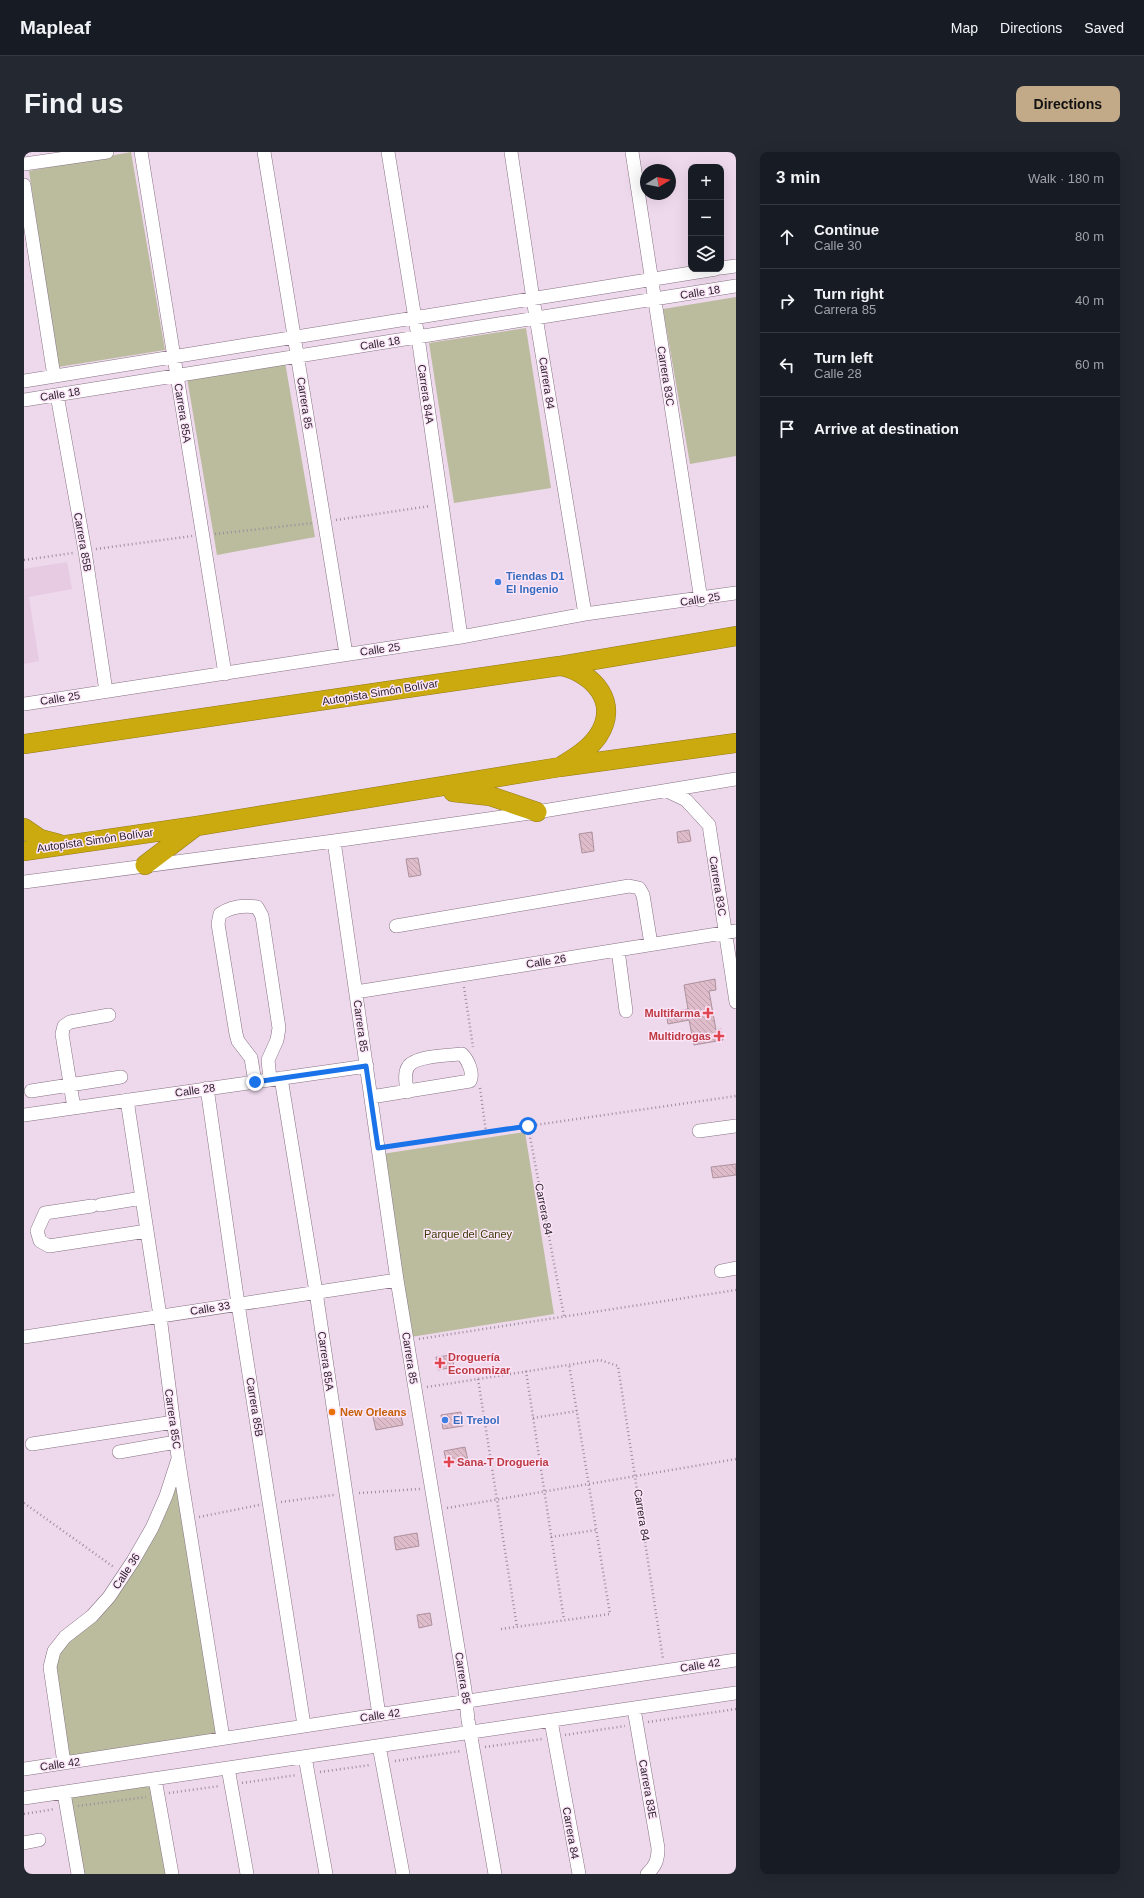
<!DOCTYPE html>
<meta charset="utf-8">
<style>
:root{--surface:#171b24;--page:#242831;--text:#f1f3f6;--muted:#9ea1a6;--line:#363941;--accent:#c2aa88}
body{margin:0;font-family:Helvetica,sans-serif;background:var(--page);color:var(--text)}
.controls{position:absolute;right:12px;top:12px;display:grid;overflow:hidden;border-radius:8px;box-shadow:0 4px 16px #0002}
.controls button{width:36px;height:36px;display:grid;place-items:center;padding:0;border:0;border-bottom:1px solid var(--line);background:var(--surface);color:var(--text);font:20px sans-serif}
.compass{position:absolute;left:616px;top:12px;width:36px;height:36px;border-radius:50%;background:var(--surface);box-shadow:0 4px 16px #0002;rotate:80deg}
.stop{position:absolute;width:12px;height:12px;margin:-9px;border:3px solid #1a73e8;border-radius:50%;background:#fff}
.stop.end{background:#1a73e8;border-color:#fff;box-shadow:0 1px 4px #0008}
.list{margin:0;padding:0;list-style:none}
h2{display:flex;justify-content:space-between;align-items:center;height:52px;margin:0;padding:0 16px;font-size:17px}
h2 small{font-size:13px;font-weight:400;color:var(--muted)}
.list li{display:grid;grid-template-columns:26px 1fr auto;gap:12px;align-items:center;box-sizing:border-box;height:64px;padding:0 16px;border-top:1px solid var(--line)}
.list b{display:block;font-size:15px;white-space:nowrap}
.list p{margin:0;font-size:13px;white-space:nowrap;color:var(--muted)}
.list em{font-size:13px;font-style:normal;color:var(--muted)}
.icon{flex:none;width:22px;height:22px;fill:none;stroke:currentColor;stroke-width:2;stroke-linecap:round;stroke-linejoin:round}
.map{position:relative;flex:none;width:712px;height:1722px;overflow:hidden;border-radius:8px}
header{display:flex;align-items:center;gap:24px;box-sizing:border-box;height:56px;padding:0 20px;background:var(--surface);border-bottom:1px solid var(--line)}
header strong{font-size:19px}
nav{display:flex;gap:22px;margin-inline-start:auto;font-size:14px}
.intro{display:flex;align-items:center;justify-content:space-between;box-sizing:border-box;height:96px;padding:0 24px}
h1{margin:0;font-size:28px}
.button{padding:10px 18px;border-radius:8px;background:var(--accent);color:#111;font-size:14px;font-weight:700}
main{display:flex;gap:24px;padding:0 24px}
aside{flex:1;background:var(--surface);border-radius:8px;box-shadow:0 4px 16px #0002}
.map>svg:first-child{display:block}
.built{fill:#e7cbe3}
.green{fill:#babc9d}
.building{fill:url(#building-back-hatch);stroke:#ad929d}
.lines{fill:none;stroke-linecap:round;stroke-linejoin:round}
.minor-casing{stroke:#867284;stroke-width:14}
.highway-casing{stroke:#937b19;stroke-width:20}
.path{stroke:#9e8e9c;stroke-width:2.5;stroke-dasharray:1 3;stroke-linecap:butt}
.minor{stroke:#fff;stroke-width:13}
.highway{stroke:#cbaa0f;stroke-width:19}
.route{stroke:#1a73e8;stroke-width:5}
.shop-dot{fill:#3f7fe0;stroke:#fce5f9;stroke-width:1.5}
.health-dot{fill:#e0444e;stroke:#fce5f9;stroke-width:1.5}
.food-dot{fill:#e8710a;stroke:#fce5f9;stroke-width:1.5}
.labels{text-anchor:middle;stroke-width:3;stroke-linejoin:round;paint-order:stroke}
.street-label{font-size:11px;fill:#2c242b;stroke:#fce5f9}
.shop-label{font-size:11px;font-weight:bold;fill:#366cbe;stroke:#fce5f9;text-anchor:start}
.health-label{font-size:11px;font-weight:bold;fill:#be3a42;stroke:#fce5f9;text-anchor:end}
.park-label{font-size:11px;fill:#3a3b02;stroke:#fce5f9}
.food-label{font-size:11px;font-weight:bold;fill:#c56008;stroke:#fce5f9;text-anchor:start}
</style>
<header>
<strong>Mapleaf</strong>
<nav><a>Map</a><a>Directions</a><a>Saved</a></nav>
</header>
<div class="intro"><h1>Find us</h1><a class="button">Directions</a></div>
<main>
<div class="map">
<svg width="712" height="1722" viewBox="0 0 712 1722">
<defs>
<pattern id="building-back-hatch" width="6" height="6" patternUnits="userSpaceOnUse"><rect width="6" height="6" fill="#dfbcca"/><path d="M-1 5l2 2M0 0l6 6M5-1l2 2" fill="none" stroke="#c0a1ae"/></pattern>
</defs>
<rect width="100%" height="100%" fill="#eed8ec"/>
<path class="built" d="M 43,410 L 48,437 L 5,445 L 15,509 L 0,512 L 0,417 Z"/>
<path class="green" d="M 107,0 L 141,198 L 34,215 L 5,19 Z
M 712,145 L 712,304 L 666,312 L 639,157 Z
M 502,176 L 527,336 L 430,351 L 405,191 Z
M 261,210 L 291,385 L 193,403 L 163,226 Z
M 501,980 L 530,1162 L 387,1185 L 358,1002 Z
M 154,1305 L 199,1586 L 40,1611 L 30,1499 L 109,1409 Z
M 131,1627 L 148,1722 L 54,1722 L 40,1641 Z"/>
<path class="building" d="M 665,678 L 667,689 L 654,691 L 653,680 Z
M 568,680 L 570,699 L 558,701 L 555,682 Z
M 394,706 L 397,723 L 385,725 L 382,707 Z
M 691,827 L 692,838 L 685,839 L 692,878 L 697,877 L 699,888 L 670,893 L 665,868 L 644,872 L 642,861 L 664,857 L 660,833 Z
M 712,1012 L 712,1023 L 689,1026 L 687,1015 Z
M 428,1203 L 430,1215 L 414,1218 L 412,1205 Z
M 376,1260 L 379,1273 L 352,1278 L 349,1265 Z
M 437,1260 L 439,1274 L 419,1277 L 417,1263 Z
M 441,1295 L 444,1309 L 423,1313 L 420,1299 Z
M 393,1381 L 395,1394 L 372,1398 L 370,1385 Z
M 406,1461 L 408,1473 L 395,1476 L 393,1463 Z"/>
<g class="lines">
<defs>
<path id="minor" d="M 117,0 L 201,522
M 240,0 L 322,502
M 364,0 L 394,185 L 437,485
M 487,0 L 509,147 L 561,462
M 608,0 L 677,448
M 0,12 L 83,0
M 0,33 L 30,224
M 697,116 L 712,114
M 0,229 L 692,117
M 33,243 L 61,399 L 82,539
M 0,248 L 712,134
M 0,552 L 437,485 L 561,462 L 712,441
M 643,639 L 662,648 L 685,673 L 712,850
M 310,689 L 373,1128 L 441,1538 L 444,1568 L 471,1722
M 0,730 L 310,689 L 513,660 L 712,627
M 372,774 L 605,734 L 615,736 L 619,743 L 627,792
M 594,798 L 602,859
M 332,840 L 712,779
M 257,926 L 292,1140 L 355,1563
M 231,930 L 227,906 L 214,889 L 212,882 L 194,772 L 196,762 C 207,754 220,753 233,755 L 238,764 L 255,876 L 253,888 L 244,908 L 246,927
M 183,936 L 214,1152 L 280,1573
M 7,939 L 97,925
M 347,945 L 446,929 C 450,921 444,908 438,902 C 426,903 390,904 384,915 C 380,921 382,932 383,940
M 103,948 L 136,1164 L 154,1305 L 199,1586
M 50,956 L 38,882 L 40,874 L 46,870 L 85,863
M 0,963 L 343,914
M 675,979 L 712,974
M 76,1053 L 118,1046
M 68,1054 L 21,1061 L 13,1079 L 16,1089 L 25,1094 L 123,1079
M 697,1119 L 712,1116
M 0,1185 L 373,1128
M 8,1292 L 150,1270
M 95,1300 L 152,1290
M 610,1557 L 634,1696 C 634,1707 632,1714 623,1722
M 527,1569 L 555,1722
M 355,1594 L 379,1722
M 281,1605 L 302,1722
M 40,1611 L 26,1515 L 30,1499 L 41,1485 L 68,1464 L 85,1445 L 109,1409 L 128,1376 L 142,1344 L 154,1307
M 204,1616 L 223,1722
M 0,1617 L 712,1508
M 131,1627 L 148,1722
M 40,1641 L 54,1722
M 0,1646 L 712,1541
M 0,1691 L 15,1688"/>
<path id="highway" d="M 537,514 C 570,521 596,551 574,584 C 565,597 552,605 539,613
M 0,592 L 535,514 L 712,484
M 429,640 L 466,644 L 513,660
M 0,676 L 16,687 L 35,692
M 0,699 L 173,674 L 536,615 L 712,591
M 121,713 L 171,675"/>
</defs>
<use href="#minor" class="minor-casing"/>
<use href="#highway" class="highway-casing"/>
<path class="path" d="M 312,368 L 406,354
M 191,382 L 289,371
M 72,397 L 168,384
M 0,408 L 49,401
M 440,835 L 449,895
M 456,936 L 462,980
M 504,974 L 540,1164
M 366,994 L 712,944
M 395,1187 L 712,1138
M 502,1219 L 540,1468
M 454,1227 L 493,1475
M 403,1235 L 576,1208 L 594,1214 L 639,1507
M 509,1266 L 553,1259
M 335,1341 L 396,1337
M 257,1350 L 310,1343
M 0,1351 L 91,1416
M 423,1356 L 712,1307
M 175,1365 L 235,1353
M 527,1385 L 572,1378
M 477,1477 L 586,1462 L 545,1212
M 624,1570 L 712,1557
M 541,1583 L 601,1574
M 461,1595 L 518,1587
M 371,1609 L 437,1599
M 296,1620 L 346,1613
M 218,1631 L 273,1623
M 145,1641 L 196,1634
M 54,1654 L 122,1645
M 0,1662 L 31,1657"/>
<use href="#minor" class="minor"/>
<use href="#highway" class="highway"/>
</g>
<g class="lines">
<path class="route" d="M 231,930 L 342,914 L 354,996 L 504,974"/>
</g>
<g class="shop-dot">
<circle cx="474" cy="430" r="4"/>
<circle cx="421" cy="1268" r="4"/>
</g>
<g class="health-dot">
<path d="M682 855h4v4h4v4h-4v4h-4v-4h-4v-4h4z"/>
<path d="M693 878h4v4h4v4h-4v4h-4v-4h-4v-4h4z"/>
<path d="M414 1205h4v4h4v4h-4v4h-4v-4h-4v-4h4z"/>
<path d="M423 1304h4v4h4v4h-4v4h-4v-4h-4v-4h4z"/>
</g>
<circle class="food-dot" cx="308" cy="1260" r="4"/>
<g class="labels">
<g class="street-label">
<text transform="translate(676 140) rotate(-9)" y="4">Calle 18</text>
<text transform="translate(356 191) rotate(-9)" y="4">Calle 18</text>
<text transform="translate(642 224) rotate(81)" y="4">Carrera 83C</text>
<text transform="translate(523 231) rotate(81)" y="4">Carrera 84</text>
<text transform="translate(36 242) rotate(-9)" y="4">Calle 18</text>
<text transform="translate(402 242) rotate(82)" y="4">Carrera 84A</text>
<text transform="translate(281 251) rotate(81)" y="4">Carrera 85</text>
<text transform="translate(159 261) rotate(81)" y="4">Carrera 85A</text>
<text transform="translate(59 390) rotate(80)" y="4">Carrera 85B</text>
<text transform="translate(676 447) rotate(-9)" y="4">Calle 25</text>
<text transform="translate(356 497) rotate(-8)" y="4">Calle 25</text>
<text transform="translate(356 540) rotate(-9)" y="4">Autopista Simón Bolívar</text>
<text transform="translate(36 546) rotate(-9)" y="4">Calle 25</text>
<text transform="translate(71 688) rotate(-8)" y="4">Autopista Simón Bolívar</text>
<text transform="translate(694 734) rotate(81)" y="4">Carrera 83C</text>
<text transform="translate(522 809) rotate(-9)" y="4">Calle 26</text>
<text transform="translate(337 874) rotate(82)" y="4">Carrera 85</text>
<text transform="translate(171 938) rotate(-8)" y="4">Calle 28</text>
<text transform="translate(520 1057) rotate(79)" y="4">Carrera 84</text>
<text transform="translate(186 1156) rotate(-9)" y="4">Calle 33</text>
<text transform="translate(386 1206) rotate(81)" y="4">Carrera 85</text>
<text transform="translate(302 1209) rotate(82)" y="4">Carrera 85A</text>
<text transform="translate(231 1255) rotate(81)" y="4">Carrera 85B</text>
<text transform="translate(149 1267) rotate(82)" y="4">Carrera 85C</text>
<text transform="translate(618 1363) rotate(81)" y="4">Carrera 84</text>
<text transform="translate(102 1419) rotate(-57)" y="4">Calle 36</text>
<text transform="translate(676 1513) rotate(-9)" y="4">Calle 42</text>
<text transform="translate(439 1526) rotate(81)" y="4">Carrera 85</text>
<text transform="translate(356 1563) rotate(-8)" y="4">Calle 42</text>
<text transform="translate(36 1612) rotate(-8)" y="4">Calle 42</text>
<text transform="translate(624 1637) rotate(80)" y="4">Carrera 83E</text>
<text transform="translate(547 1681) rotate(80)" y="4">Carrera 84</text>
</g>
<g class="shop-label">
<text x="482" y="428">Tiendas D1<tspan x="482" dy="13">El Ingenio</tspan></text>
<text x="429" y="1272">El Trebol</text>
</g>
<g class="health-label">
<text x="676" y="865">Multifarma</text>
<text x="687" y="888">Multidrogas</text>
<text x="424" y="1209" text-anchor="start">Droguería<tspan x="424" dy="13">Economizar</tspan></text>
<text x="433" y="1314" text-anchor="start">Sana-T Drogueria</text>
</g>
<g class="park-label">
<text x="444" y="1086">Parque del Caney</text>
</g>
<g class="food-label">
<text x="316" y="1264">New Orleans</text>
</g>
</g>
</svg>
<div class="controls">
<button>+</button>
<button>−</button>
<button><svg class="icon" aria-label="layers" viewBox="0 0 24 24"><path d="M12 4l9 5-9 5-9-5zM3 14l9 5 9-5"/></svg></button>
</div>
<svg class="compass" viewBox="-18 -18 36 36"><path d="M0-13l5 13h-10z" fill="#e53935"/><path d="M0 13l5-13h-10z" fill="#9ea1a6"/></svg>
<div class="stop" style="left:504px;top:974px"></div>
<div class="stop end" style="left:231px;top:930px"></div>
</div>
<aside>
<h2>3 min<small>Walk · 180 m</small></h2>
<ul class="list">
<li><svg class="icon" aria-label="ahead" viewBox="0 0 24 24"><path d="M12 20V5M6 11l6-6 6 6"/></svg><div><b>Continue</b><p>Calle 30</p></div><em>80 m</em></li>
<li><svg class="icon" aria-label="right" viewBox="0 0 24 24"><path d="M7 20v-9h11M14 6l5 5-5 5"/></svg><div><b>Turn right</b><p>Carrera 85</p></div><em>40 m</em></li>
<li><svg class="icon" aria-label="left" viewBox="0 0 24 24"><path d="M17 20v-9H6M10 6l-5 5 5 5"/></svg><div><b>Turn left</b><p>Calle 28</p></div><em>60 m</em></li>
<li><svg class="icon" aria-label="arrive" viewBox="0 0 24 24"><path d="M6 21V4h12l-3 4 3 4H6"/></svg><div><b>Arrive at destination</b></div></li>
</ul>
</aside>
</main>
